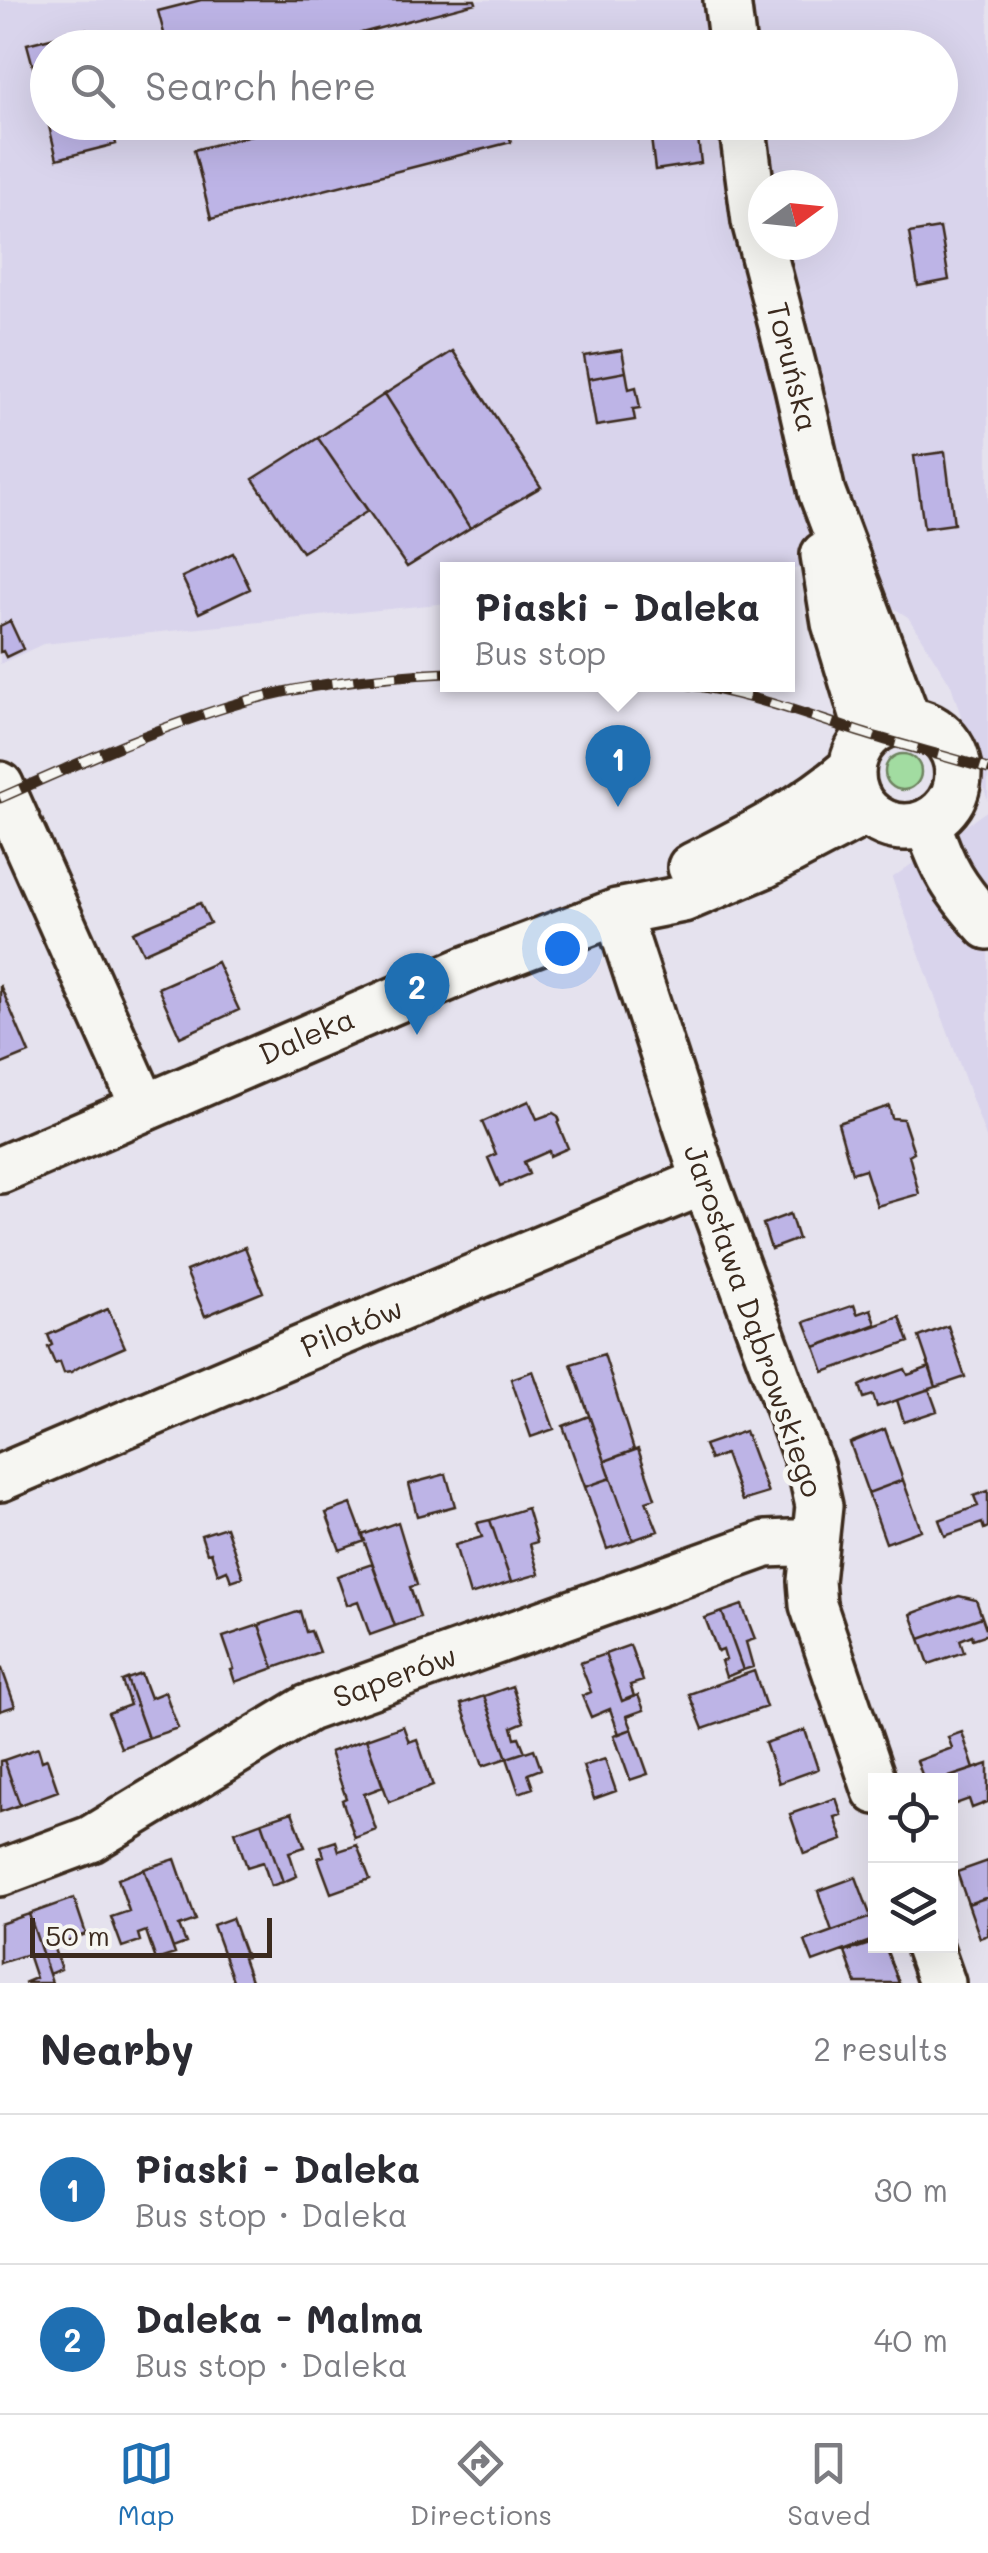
<!DOCTYPE html>
<meta charset="utf-8">
<style>
:root{--surface:#fff;--page:#f7f7f7;--text:#2b2b33;--muted:#7c7c81;--line:#e1e1e2;--accent:#1f6fb2}
body{margin:0;font-family:Mali,sans-serif;background:var(--page);color:var(--text)}
.controls{position:absolute;right:30px;bottom:30px;display:grid;overflow:hidden;border-radius:0px;box-shadow:0 10px 40px #0002}
.controls button{width:90px;height:90px;display:grid;place-items:center;padding:0;border:0;border-bottom:2px solid var(--line);background:var(--surface);color:var(--text);font:50px sans-serif}
.compass{position:absolute;left:748px;top:170px;width:90px;height:90px;border-radius:50%;background:var(--surface);box-shadow:0 10px 40px #0002;rotate:75deg}
.scale{position:absolute;left:30px;bottom:25px;width:242px;box-sizing:border-box;padding-left:10px;border:5px solid #3b2a1e;border-top:0;font-size:28px;line-height:35px;white-space:nowrap;color:#3b2a1e;-webkit-text-stroke:8px #f6f6f2;paint-order:stroke}
.you{position:absolute;left:562px;top:948px;width:35px;height:35px;margin:-25px;border:8px solid #fff;border-radius:50%;background:#1a73e8;box-shadow:0 0 0 15px #1a73e833}
.badge{display:grid;place-items:center;width:65px;height:65px;border-radius:50%;background:var(--accent);color:#fff;font-size:32px;font-weight:700}
.pin{position:absolute;translate:-50% -82px;filter:drop-shadow(0 2px 5px #0008)}
.pin::after{content:'';position:absolute;top:52px;width:35px;height:30px;background:inherit;clip-path:polygon(0 0,100% 0,50% 100%)}
.popup{position:absolute;left:440px;top:562px;width:355px;height:130px;box-sizing:border-box;display:grid;place-content:center;border-radius:0px;background:var(--surface);filter:drop-shadow(0 2px 8px #0005);font-size:32px;white-space:nowrap;color:var(--muted)}
.popup b{font-size:38px;color:var(--text)}
.popup::after{content:'';position:absolute;left:50%;top:100%;margin-left:-20px;border:20px solid transparent;border-top-color:var(--surface)}
.list{margin:0;padding:0;list-style:none}
h2{display:flex;justify-content:space-between;align-items:center;height:130px;margin:0;padding:0 40px;font-size:42px}
h2 small{font-size:32px;font-weight:400;color:var(--muted)}
.list li{display:grid;grid-template-columns:65px 1fr auto;gap:30px;align-items:center;box-sizing:border-box;height:150px;padding:0 40px;border-top:2px solid var(--line)}
.list b{display:block;font-size:38px;white-space:nowrap}
.list p{margin:0;font-size:32px;white-space:nowrap;color:var(--muted)}
.list em{font-size:32px;font-style:normal;color:var(--muted)}
.icon{flex:none;width:55px;height:55px;fill:none;stroke:currentColor;stroke-width:2;stroke-linecap:round;stroke-linejoin:round}
.map{position:relative;flex:none;width:988px;height:1983px;overflow:hidden}
.search{position:absolute;background:var(--surface);box-shadow:0 10px 40px #0002;left:30px;right:30px;top:30px;height:110px;display:flex;align-items:center;gap:25px;box-sizing:border-box;padding:0 35px;border-radius:55px;color:var(--muted);font-size:38px}
.sheet{height:430px;background:var(--surface)}
nav{display:flex;justify-content:space-around;align-items:center;box-sizing:border-box;height:140px;border-top:2px solid var(--line);background:var(--surface);font-size:28px;color:var(--muted)}
nav a{display:grid;justify-items:center;gap:5px}
nav .on{color:var(--accent)}
.map>svg:first-child{display:block}
.built{fill:#d9d4ec;fill-rule:evenodd}
.green{fill:#a2dca1;stroke:#6e8360;stroke-width:2.5}
.building{fill:#bdb4e6;stroke:#3b2a1e;stroke-width:2.5}
.lines{fill:none;stroke-linecap:round;stroke-linejoin:round}
.minor-casing{stroke:#3b2a1e;stroke-width:52}
.minor{stroke:#f6f6f2;stroke-width:45}
.rail-casing{stroke:#3b2a1e;stroke-width:11}
.rail{stroke:#f6f6f2;stroke-width:8;stroke-dasharray:22;stroke-linecap:butt}
.labels{text-anchor:middle;stroke-width:10;stroke-linejoin:round;paint-order:stroke}
.street-label{font-size:30px;fill:#3b2a1e;stroke:#f6f6f2}
</style>
<div class="map">
<svg width="988" height="1983" viewBox="0 0 988 1983">
<rect width="100%" height="100%" fill="#e5e2ee"/>
<filter id="ink" filterUnits="userSpaceOnUse"><feTurbulence type="fractalNoise" baseFrequency=".01" numOctaves="2"/><feDisplacementMap in="SourceGraphic" scale="20" xChannelSelector="R" yChannelSelector="G"/><feConvolveMatrix kernelMatrix="1 2 1 2 8 2 1 2 1" color-interpolation-filters="sRGB"/></filter>
<g filter="url(#ink)">
<path class="built" d="M 0,0 L 988,0 L 988,801 L 951,685 L 908,617 L 825,565 L 785,570 L 448,570 L 448,603 L 43,644 L 0,664 ZM 48,48 L 940,48 L 940,122 L 48,122 ZM 763,185 L 823,185 L 823,245 L 763,245 Z
M 988,810 L 988,1143 L 892,878 Z"/>
<path class="green" d="M885 772a18 18 0 1 1 36 0a18 18 0 1 1-36 0Z"/>
<path class="building" d="M 201,0 L 475,0 L 476,3 L 304,48 L 168,48 L 158,11 Z
M 86,29 L 91,48 L 48,48 L 48,122 L 27,44 Z
M 48,122 L 111,122 L 116,144 L 57,159 Z
M 302,122 L 506,122 L 511,142 L 211,219 L 194,150 Z
M 649,122 L 696,122 L 701,163 L 655,170 Z
M 940,228 L 949,280 L 918,286 L 909,233 Z
M 622,350 L 626,372 L 588,379 L 584,356 Z
M 453,351 L 541,487 L 470,528 L 385,394 Z
M 626,372 L 629,389 L 636,387 L 640,408 L 633,409 L 635,420 L 596,426 L 588,379 Z
M 385,394 L 470,528 L 407,567 L 318,438 Z
M 318,438 L 368,511 L 302,552 L 253,479 Z
M 945,452 L 954,524 L 924,528 L 914,456 Z
M 233,553 L 250,589 L 199,613 L 182,577 Z
M 10,621 L 23,649 L 6,657 L 3,651 L 0,652 L 0,626 Z
M 200,903 L 210,923 L 143,953 L 133,932 Z
M 217,962 L 239,1010 L 180,1037 L 158,988 Z
M 0,985 L 29,1053 L 0,1065 Z
M 529,1101 L 537,1119 L 553,1113 L 558,1116 L 560,1121 L 558,1124 L 568,1148 L 550,1156 L 549,1151 L 524,1162 L 529,1174 L 500,1186 L 488,1158 L 496,1154 L 482,1122 Z
M 889,1106 L 892,1118 L 903,1119 L 914,1152 L 909,1155 L 919,1194 L 877,1206 L 865,1169 L 852,1173 L 838,1123 Z
M 790,1214 L 798,1239 L 771,1249 L 763,1224 Z
M 245,1247 L 263,1292 L 205,1316 L 186,1271 Z
M 854,1305 L 857,1314 L 871,1309 L 876,1324 L 815,1347 L 805,1322 Z
M 108,1309 L 125,1347 L 81,1366 L 71,1372 L 64,1373 L 60,1362 L 55,1364 L 48,1347 L 52,1345 L 48,1335 Z
M 900,1317 L 909,1342 L 824,1372 L 815,1347 Z
M 948,1326 L 965,1377 L 936,1387 L 919,1337 Z
M 604,1354 L 634,1450 L 605,1461 L 571,1364 Z
M 930,1367 L 936,1387 L 877,1407 L 873,1395 L 864,1398 L 860,1386 L 868,1382 L 905,1369 L 908,1375 Z
M 533,1371 L 554,1429 L 531,1437 L 511,1379 Z
M 929,1389 L 937,1411 L 904,1422 L 897,1400 Z
M 589,1416 L 611,1478 L 585,1487 L 563,1426 Z
M 885,1429 L 903,1480 L 868,1493 L 850,1443 Z
M 745,1431 L 768,1493 L 742,1501 L 725,1454 L 710,1460 L 704,1445 Z
M 638,1449 L 655,1498 L 646,1501 L 658,1531 L 633,1540 L 605,1461 Z
M 446,1474 L 455,1506 L 417,1516 L 409,1484 Z
M 611,1478 L 633,1540 L 607,1549 L 585,1487 Z
M 903,1480 L 921,1530 L 886,1543 L 868,1493 Z
M 988,1491 L 988,1527 L 984,1529 L 982,1523 L 945,1536 L 939,1520 L 978,1506 L 974,1496 Z
M 351,1504 L 365,1541 L 340,1550 L 326,1513 Z
M 527,1508 L 537,1542 L 530,1544 L 539,1574 L 511,1582 L 490,1520 Z
M 490,1520 L 511,1582 L 470,1595 L 455,1545 L 482,1537 L 477,1523 Z
M 398,1522 L 417,1585 L 410,1587 L 420,1617 L 395,1626 L 362,1535 Z
M 226,1527 L 243,1577 L 231,1581 L 227,1570 L 218,1574 L 211,1552 L 207,1553 L 201,1535 Z
M 372,1564 L 395,1626 L 370,1635 L 358,1601 L 347,1605 L 337,1576 Z
M 959,1596 L 976,1600 L 982,1617 L 920,1639 L 911,1614 Z
M 742,1605 L 755,1639 L 746,1642 L 753,1667 L 743,1670 L 722,1612 Z
M 300,1611 L 306,1632 L 311,1631 L 319,1652 L 274,1668 L 259,1625 Z
M 722,1612 L 743,1670 L 726,1677 L 721,1661 L 726,1660 L 723,1650 L 718,1652 L 705,1618 Z
M 982,1617 L 988,1634 L 973,1639 L 972,1635 L 960,1640 L 964,1652 L 929,1664 L 920,1639 Z
M 259,1625 L 274,1668 L 235,1682 L 231,1670 L 234,1669 L 223,1637 Z
M 630,1645 L 643,1681 L 630,1685 L 634,1696 L 622,1701 L 605,1654 Z
M 605,1654 L 622,1701 L 638,1695 L 644,1710 L 627,1716 L 632,1729 L 619,1734 L 610,1709 L 591,1717 L 582,1696 L 591,1692 L 580,1663 Z
M 2,1669 L 15,1706 L 0,1711 L 0,1670 Z
M 754,1671 L 766,1707 L 703,1729 L 689,1694 Z
M 141,1674 L 150,1698 L 165,1692 L 178,1728 L 148,1738 L 127,1679 Z
M 127,1679 L 148,1738 L 121,1748 L 108,1713 L 130,1705 L 122,1681 Z
M 512,1686 L 524,1722 L 512,1727 L 515,1738 L 519,1737 L 525,1752 L 507,1758 L 484,1696 Z
M 484,1696 L 507,1758 L 483,1766 L 461,1704 Z
M 403,1726 L 409,1742 L 417,1739 L 433,1786 L 389,1802 L 366,1739 Z
M 632,1729 L 648,1774 L 630,1780 L 614,1735 Z
M 805,1730 L 818,1769 L 779,1783 L 765,1743 Z
M 962,1732 L 974,1769 L 940,1780 L 924,1780 L 917,1761 L 952,1748 L 948,1737 Z
M 366,1739 L 383,1787 L 364,1794 L 376,1830 L 355,1838 L 342,1800 L 346,1798 L 330,1752 Z
M 38,1748 L 42,1761 L 47,1759 L 58,1791 L 20,1805 L 4,1760 Z
M 534,1749 L 541,1769 L 528,1774 L 533,1788 L 519,1793 L 507,1758 Z
M 605,1759 L 616,1791 L 594,1799 L 583,1766 Z
M 4,1760 L 20,1805 L 0,1812 L 0,1761 Z
M 988,1764 L 988,1802 L 972,1808 L 969,1799 L 950,1806 L 950,1780 L 940,1780 Z
M 836,1798 L 842,1815 L 835,1817 L 843,1840 L 804,1854 L 790,1814 Z
M 292,1812 L 305,1847 L 289,1852 L 297,1876 L 283,1882 L 262,1822 Z
M 262,1822 L 283,1882 L 271,1886 L 263,1862 L 247,1867 L 235,1832 Z
M 336,1841 L 339,1851 L 357,1845 L 370,1879 L 331,1893 L 318,1858 L 324,1856 L 321,1846 Z
M 175,1859 L 196,1920 L 179,1926 L 186,1943 L 173,1948 L 144,1869 Z
M 988,1861 L 988,1897 L 968,1904 L 957,1872 Z
M 144,1869 L 175,1954 L 156,1960 L 146,1931 L 138,1934 L 140,1941 L 122,1947 L 111,1917 L 129,1911 L 118,1879 Z
M 856,1877 L 871,1917 L 832,1931 L 818,1891 Z
M 988,1897 L 988,1935 L 980,1938 L 968,1904 Z
M 74,1898 L 86,1934 L 53,1946 L 61,1969 L 49,1974 L 29,1914 Z
M 29,1914 L 52,1983 L 24,1983 L 36,1978 L 28,1954 L 0,1963 L 0,1924 Z
M 871,1917 L 876,1939 L 813,1962 L 805,1941 Z
M 232,1918 L 246,1957 L 243,1958 L 252,1983 L 234,1983 L 213,1925 Z
M 876,1942 L 876,1946 L 885,1946 L 899,1983 L 856,1983 L 845,1952 Z"/>
<g class="lines">
<defs>
<path id="minor" d="M 727,0 L 733,48
M 742,122 L 755,221 L 798,387 L 822,493 L 908,721
M 824,555 L 835,623 L 869,735
M852 774a53 53 0 1 1 106 0a53 53 0 1 1-106 0Z
M 0,785 L 144,1107
M 927,822 C 943,870 954,888 988,926
M 691,867 C 749,837 801,812 851,769
M 617,912 L 705,1181 L 811,1469 L 819,1506 L 811,1581 L 813,1605 L 876,1791
M 0,1170 L 468,969 L 617,912 L 683,899 L 764,865 L 867,811
M 0,1478 L 297,1351 L 705,1181
M 0,1873 L 91,1839 L 308,1708 L 766,1544 L 815,1542
M 929,1946 L 942,1983"/>
</defs>
<use href="#minor" class="minor-casing"/>
<use href="#minor" class="minor"/>
<defs>
<path id="rail" d="M 684,684 C 748,692 808,716 869,735 C 909,747 949,757 988,769
M 0,798 C 79,763 160,726 243,702 C 309,683 379,676 448,673"/>
</defs>
<use href="#rail" class="rail-casing"/>
<use href="#rail" class="rail"/>
</g>
</g>
<g class="labels">
<g class="street-label">
<text transform="translate(792 367) rotate(76)" y="10">Toruńska</text>
<text transform="translate(307 1037) rotate(-23)" y="10">Daleka</text>
<text transform="translate(753 1321) rotate(71)" y="10">Jarosława Dąbrowskiego</text>
<text transform="translate(352 1328) rotate(-23)" y="10">Pilotów</text>
<text transform="translate(395 1677) rotate(-20)" y="10">Saperów</text>
</g>
</g>
</svg>
<div class="controls">
<button><svg class="icon" aria-label="locate" viewBox="0 0 24 24"><circle cx="12" cy="12" r="6"/><path d="M12 2v4M12 18v4M2 12h4M18 12h4"/></svg></button>
<button><svg class="icon" aria-label="layers" viewBox="0 0 24 24"><path d="M12 4l9 5-9 5-9-5zM3 14l9 5 9-5"/></svg></button>
</div>
<svg class="compass" viewBox="-18 -18 36 36"><path d="M0-13l5 13h-10z" fill="#e53935"/><path d="M0 13l5-13h-10z" fill="#7c7c81"/></svg>
<div class="scale">50 m</div>
<div class="you"></div>
<div class="pin badge" style="left:618px;top:807px">1</div>
<div class="popup"><b>Piaski - Daleka</b>Bus stop</div>
<div class="pin badge" style="left:417px;top:1035px">2</div>
<div class="search"><svg class="icon" aria-label="search" viewBox="0 0 24 24"><circle cx="10" cy="10" r="6"/><path d="M15 15l6 6"/></svg>Search here</div>
</div>
<section class="sheet">
<h2>Nearby<small>2 results</small></h2>
<ul class="list">
<li><span class="badge">1</span><div><b>Piaski - Daleka</b><p>Bus stop · Daleka</p></div><em>30 m</em></li>
<li><span class="badge">2</span><div><b>Daleka - Malma</b><p>Bus stop · Daleka</p></div><em>40 m</em></li>
</ul>
</section>
<nav>
<a class="on"><svg class="icon" aria-label="map" viewBox="0 0 24 24"><path d="M3 6l6-2 6 2 6-2v14l-6 2-6-2-6 2zM9 4v14M15 6v14"/></svg>Map</a>
<a><svg class="icon" aria-label="directions" viewBox="0 0 24 24"><path d="M12 3l9 9-9 9-9-9zM9 14v-3h6M13 9l2 2-2 2"/></svg>Directions</a>
<a><svg class="icon" aria-label="saved" viewBox="0 0 24 24"><path d="M7 4h10v16l-5-4-5 4z"/></svg>Saved</a>
</nav>
